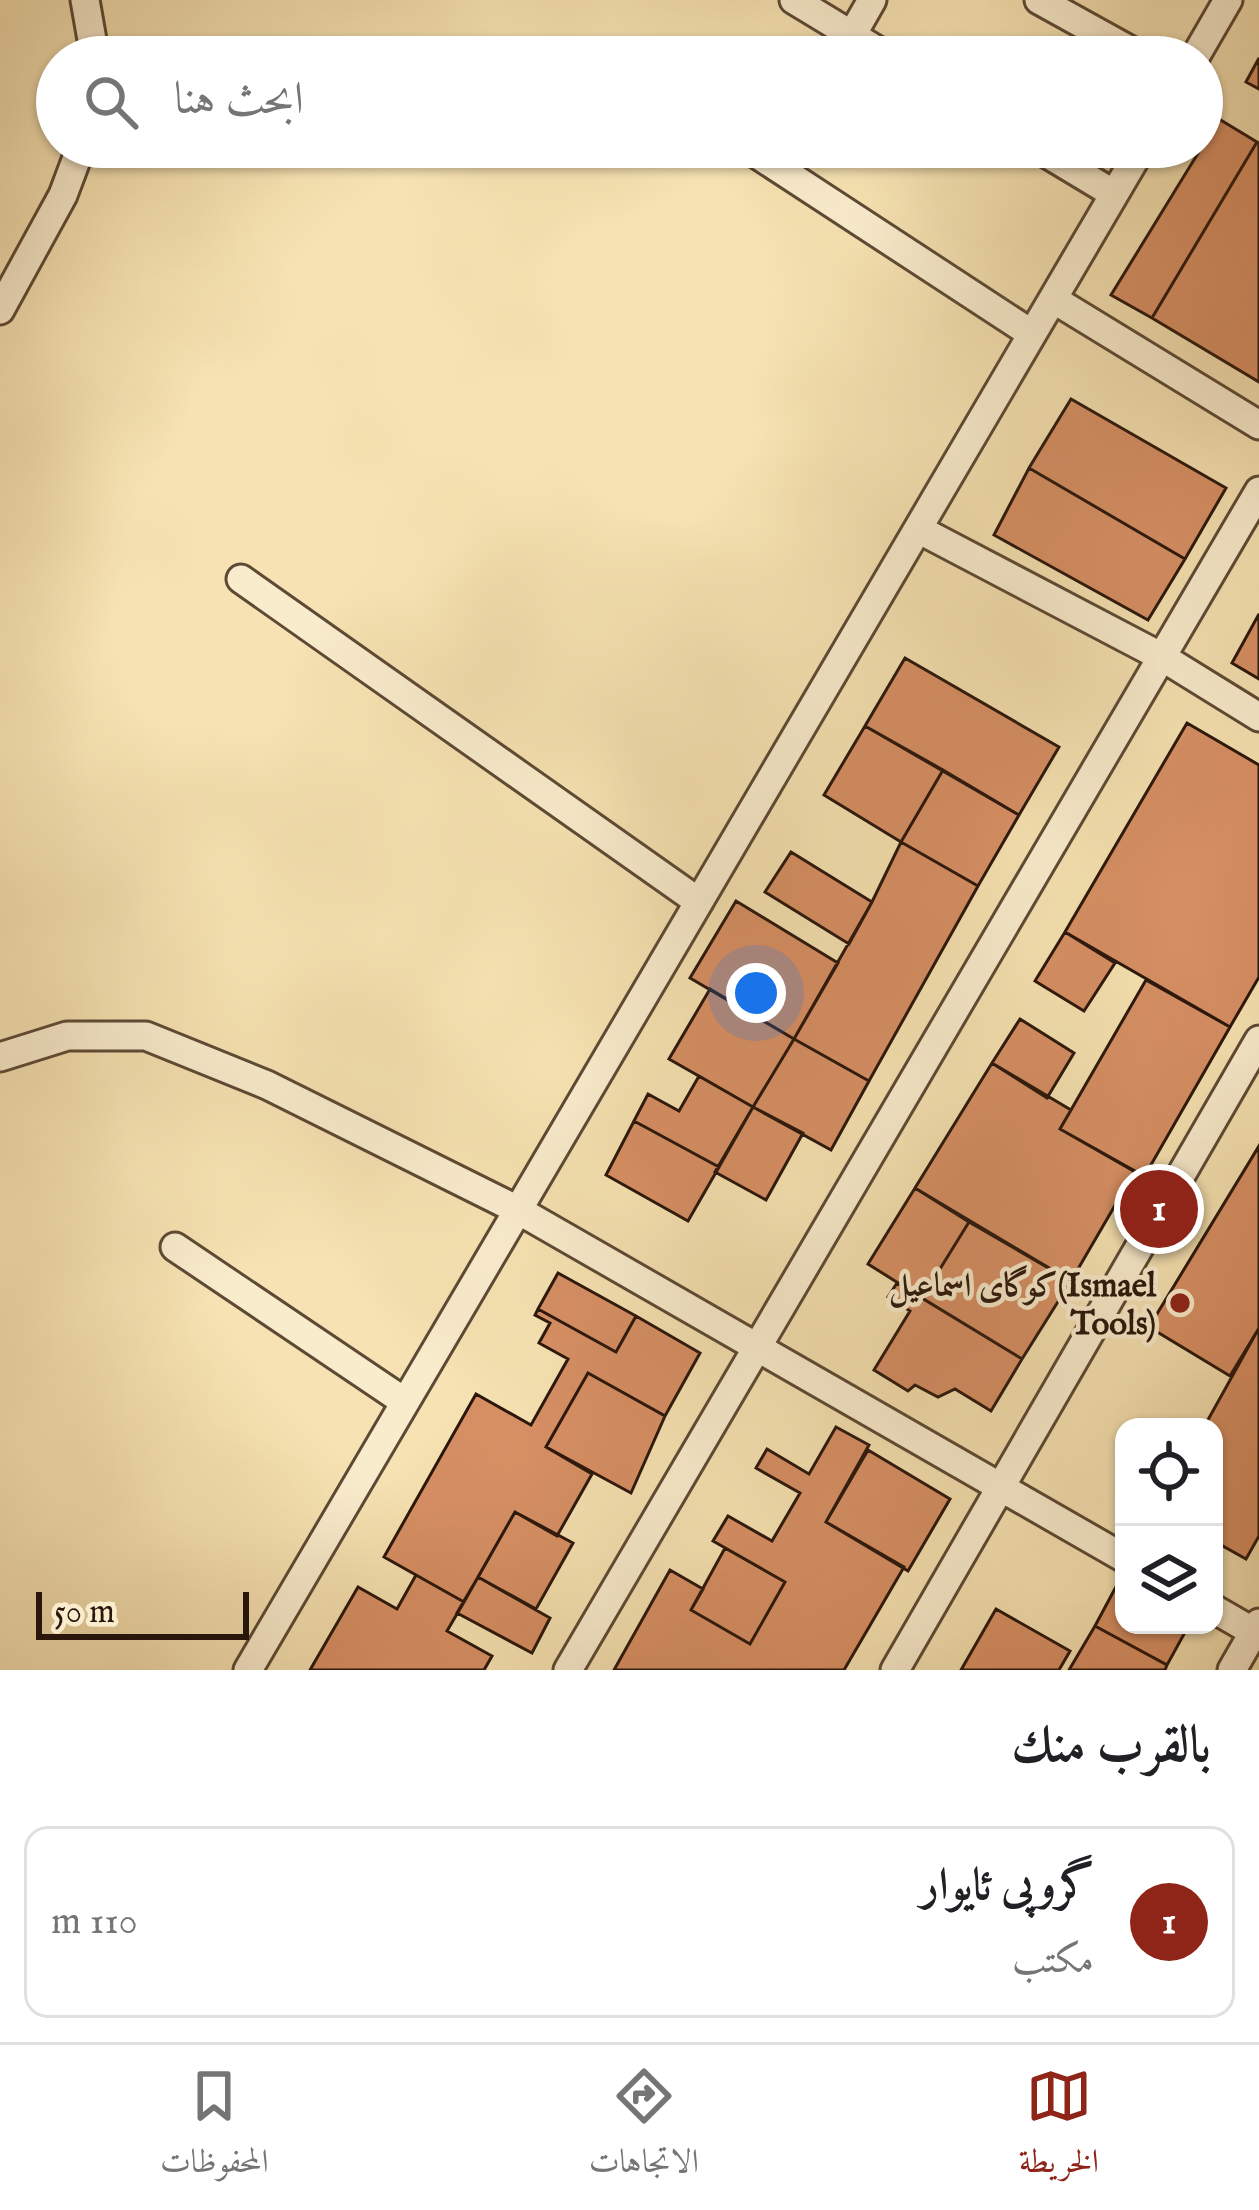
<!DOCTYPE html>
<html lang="ar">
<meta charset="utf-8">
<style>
:root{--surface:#fff;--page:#f6f6f6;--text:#202124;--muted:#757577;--line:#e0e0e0;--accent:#8f2418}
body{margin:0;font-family:"IM FELL English",Amiri,serif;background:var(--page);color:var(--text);direction:rtl}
.controls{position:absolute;right:36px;bottom:36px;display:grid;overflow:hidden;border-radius:24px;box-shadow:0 3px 9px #0004}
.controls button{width:108px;height:108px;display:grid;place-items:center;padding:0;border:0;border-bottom:3px solid var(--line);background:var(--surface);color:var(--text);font:60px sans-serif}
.scale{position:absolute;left:36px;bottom:30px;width:213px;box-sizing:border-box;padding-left:12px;border:6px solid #2a160b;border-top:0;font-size:33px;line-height:42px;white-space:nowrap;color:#2a160b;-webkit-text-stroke:9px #f9eccd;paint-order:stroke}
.you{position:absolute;left:756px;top:993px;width:42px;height:42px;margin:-30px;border:9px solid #fff;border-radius:50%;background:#1a73e8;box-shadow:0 0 0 18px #1a73e833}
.badge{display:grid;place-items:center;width:78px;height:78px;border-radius:50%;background:var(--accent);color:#fff;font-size:39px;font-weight:700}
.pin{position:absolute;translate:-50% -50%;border:6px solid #fff;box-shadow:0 3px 12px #0006}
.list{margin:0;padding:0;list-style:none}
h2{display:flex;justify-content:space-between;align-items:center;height:156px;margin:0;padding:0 48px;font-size:51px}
h2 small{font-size:39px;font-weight:400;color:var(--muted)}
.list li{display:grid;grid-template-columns:78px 1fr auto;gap:36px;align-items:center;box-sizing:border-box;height:192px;margin:0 24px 24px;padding:0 24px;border:3px solid var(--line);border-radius:24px}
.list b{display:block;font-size:45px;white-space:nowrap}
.list p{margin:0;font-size:39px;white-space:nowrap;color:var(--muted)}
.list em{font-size:39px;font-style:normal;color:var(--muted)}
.icon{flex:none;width:66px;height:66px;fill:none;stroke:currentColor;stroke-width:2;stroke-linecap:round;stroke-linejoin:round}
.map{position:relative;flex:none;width:1259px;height:1670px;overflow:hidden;direction:ltr}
.search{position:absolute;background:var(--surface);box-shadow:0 3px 9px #0004;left:36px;right:36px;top:36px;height:132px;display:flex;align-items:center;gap:30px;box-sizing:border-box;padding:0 42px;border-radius:66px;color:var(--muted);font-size:45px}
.sheet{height:372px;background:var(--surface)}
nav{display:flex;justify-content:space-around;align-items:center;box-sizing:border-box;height:168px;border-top:3px solid var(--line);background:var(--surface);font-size:33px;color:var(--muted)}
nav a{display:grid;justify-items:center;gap:6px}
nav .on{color:var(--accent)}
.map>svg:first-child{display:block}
.building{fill:#d78f64;stroke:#2a160b;stroke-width:3}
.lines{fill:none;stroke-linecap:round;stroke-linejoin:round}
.minor-casing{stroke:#5d4935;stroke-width:33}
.minor{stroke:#f9eccd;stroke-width:27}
.poi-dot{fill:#8f2418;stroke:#f9eccd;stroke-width:4.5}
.labels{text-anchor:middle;stroke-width:9;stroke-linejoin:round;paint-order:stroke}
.poi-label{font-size:33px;font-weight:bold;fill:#2a160b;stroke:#f9eccd;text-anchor:end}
</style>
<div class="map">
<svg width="1259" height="1670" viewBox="0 0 1259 1670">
<rect width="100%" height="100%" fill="#f6e2b2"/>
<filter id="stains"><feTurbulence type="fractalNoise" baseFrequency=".00167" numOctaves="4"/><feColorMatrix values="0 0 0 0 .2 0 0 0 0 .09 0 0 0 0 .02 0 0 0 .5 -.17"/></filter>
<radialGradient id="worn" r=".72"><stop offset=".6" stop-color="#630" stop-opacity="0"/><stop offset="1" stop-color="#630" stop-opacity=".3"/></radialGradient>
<path class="building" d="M 1259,58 L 1259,89 L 1246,82 Z
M 1219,119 L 1257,142 L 1152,318 L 1111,295 Z
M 1257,142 L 1259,143 L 1259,382 L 1152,318 Z
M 1071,399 L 1226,488 L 1185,559 L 1029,468 Z
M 1029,468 L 1185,559 L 1148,620 L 994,535 Z
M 1259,614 L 1259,679 L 1232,663 Z
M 905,658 L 1059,747 L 1019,815 L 865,726 Z
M 1187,723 L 1259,765 L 1259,977 L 1230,1027 L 1065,932 Z
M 865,726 L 943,770 L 901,842 L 824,795 Z
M 943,770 L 1019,815 L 978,886 L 901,842 Z
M 901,842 L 978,886 L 869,1081 L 794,1039 L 872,902 Z
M 791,852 L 872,902 L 849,944 L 765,892 Z
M 736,901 L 838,963 L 794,1039 L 690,978 Z
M 1065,932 L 1115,963 L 1084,1011 L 1035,981 Z
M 1146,980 L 1230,1027 L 1144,1177 L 1060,1129 Z
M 710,989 L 794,1039 L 753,1107 L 669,1059 Z
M 1020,1019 L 1074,1053 L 1047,1098 L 992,1063 Z
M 794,1039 L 869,1081 L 831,1150 L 753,1107 Z
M 992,1063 L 1071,1110 L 1060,1129 L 1135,1171 L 1071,1281 L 915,1188 Z
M 699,1076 L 753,1107 L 719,1167 L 634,1121 L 648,1094 L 679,1111 Z
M 753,1107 L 803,1133 L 766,1200 L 715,1172 Z
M 634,1121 L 719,1167 L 688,1221 L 606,1175 Z
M 1259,1146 L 1259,1328 L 1230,1376 L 1149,1327 Z
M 915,1188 L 969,1222 L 922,1298 L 868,1264 Z
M 969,1222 L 1071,1281 L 1022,1359 L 922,1298 Z
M 558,1273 L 636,1316 L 616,1352 L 538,1309 Z
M 897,1283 L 1022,1359 L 991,1411 L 955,1389 L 938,1397 L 915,1385 L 908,1391 L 874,1370 L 910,1311 L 888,1297 Z
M 538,1309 L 616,1352 L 636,1316 L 700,1353 L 665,1416 L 588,1373 L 546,1447 L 592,1474 L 557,1536 L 515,1512 L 464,1602 L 384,1557 L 476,1394 L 531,1425 L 568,1359 L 539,1343 L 550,1323 L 535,1315 Z
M 1259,1328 L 1259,1536 L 1246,1559 L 1214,1541 L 1214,1427 L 1204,1427 Z
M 588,1373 L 665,1416 L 631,1493 L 546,1447 Z
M 836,1427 L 869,1445 L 826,1522 L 904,1567 L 844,1670 L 614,1670 L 670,1570 L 703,1589 L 691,1610 L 750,1644 L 785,1582 L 713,1541 L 728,1516 L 772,1541 L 800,1493 L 756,1468 L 767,1449 L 809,1474 Z
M 868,1450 L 950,1499 L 908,1571 L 826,1522 Z
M 515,1512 L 573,1543 L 536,1609 L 478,1577 Z
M 725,1548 L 785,1582 L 750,1644 L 691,1610 Z
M 416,1575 L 464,1602 L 447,1631 L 492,1656 L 484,1670 L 310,1670 L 358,1587 L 397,1609 Z
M 478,1577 L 550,1618 L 532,1653 L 457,1613 Z
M 1118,1583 L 1124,1586 L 1124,1625 L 1189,1625 L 1167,1665 L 1095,1626 Z
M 996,1609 L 1070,1651 L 1059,1670 L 961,1670 Z
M 1095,1626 L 1167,1665 L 1165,1670 L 1069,1670 Z"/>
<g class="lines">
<defs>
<path id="minor" d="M 85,0 L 95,57
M 794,0 L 888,57
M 1039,0 L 1142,57
M 852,35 L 872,0
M 1195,57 L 1228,0
M 746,147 L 1032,334
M 1036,147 L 1114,194
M 627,148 L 628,147
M 1053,299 L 1259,425
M 0,310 L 63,195 L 81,147
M 918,529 L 1162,657 L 1259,717
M 241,579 L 699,902
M 0,1057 L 67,1036 L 146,1036 L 267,1085 L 518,1210 L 1124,1558
M 175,1247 L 405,1402
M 1214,1609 L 1259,1635
M 248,1670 L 1142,147
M 568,1670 L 1259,491
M 895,1670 L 1259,1040
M 1232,1670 L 1259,1623"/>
</defs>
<use href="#minor" class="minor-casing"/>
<use href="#minor" class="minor"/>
</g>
<circle class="poi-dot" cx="1180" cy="1303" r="12"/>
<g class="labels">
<g class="poi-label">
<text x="1156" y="1296">كوگای اسماعیل(Ismael<tspan x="1156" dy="38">Tools)</tspan></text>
</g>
</g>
<rect width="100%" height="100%" filter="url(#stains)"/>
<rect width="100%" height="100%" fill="url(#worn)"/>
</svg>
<div class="controls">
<button><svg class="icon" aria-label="locate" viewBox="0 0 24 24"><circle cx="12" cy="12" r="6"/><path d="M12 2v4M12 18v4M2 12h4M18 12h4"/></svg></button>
<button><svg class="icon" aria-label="layers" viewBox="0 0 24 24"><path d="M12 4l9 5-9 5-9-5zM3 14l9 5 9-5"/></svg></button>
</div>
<div class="scale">50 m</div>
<div class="you"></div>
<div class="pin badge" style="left:1159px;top:1209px">1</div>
<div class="search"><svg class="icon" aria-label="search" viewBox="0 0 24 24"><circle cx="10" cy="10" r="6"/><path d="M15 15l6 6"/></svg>ابحث هنا</div>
</div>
<section class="sheet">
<h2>بالقرب منك<small></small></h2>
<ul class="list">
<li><span class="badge">1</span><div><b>گروپى ئايوار</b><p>مكتب</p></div><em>110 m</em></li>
</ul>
</section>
<nav>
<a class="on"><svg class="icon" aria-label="map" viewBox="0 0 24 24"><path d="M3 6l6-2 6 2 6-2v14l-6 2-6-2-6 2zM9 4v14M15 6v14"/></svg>الخريطة</a>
<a><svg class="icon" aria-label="directions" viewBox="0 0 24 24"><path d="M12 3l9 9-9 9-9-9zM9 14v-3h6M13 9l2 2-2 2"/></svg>الاتجاهات</a>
<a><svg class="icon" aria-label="saved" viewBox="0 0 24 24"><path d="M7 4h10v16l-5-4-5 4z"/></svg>المحفوظات</a>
</nav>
